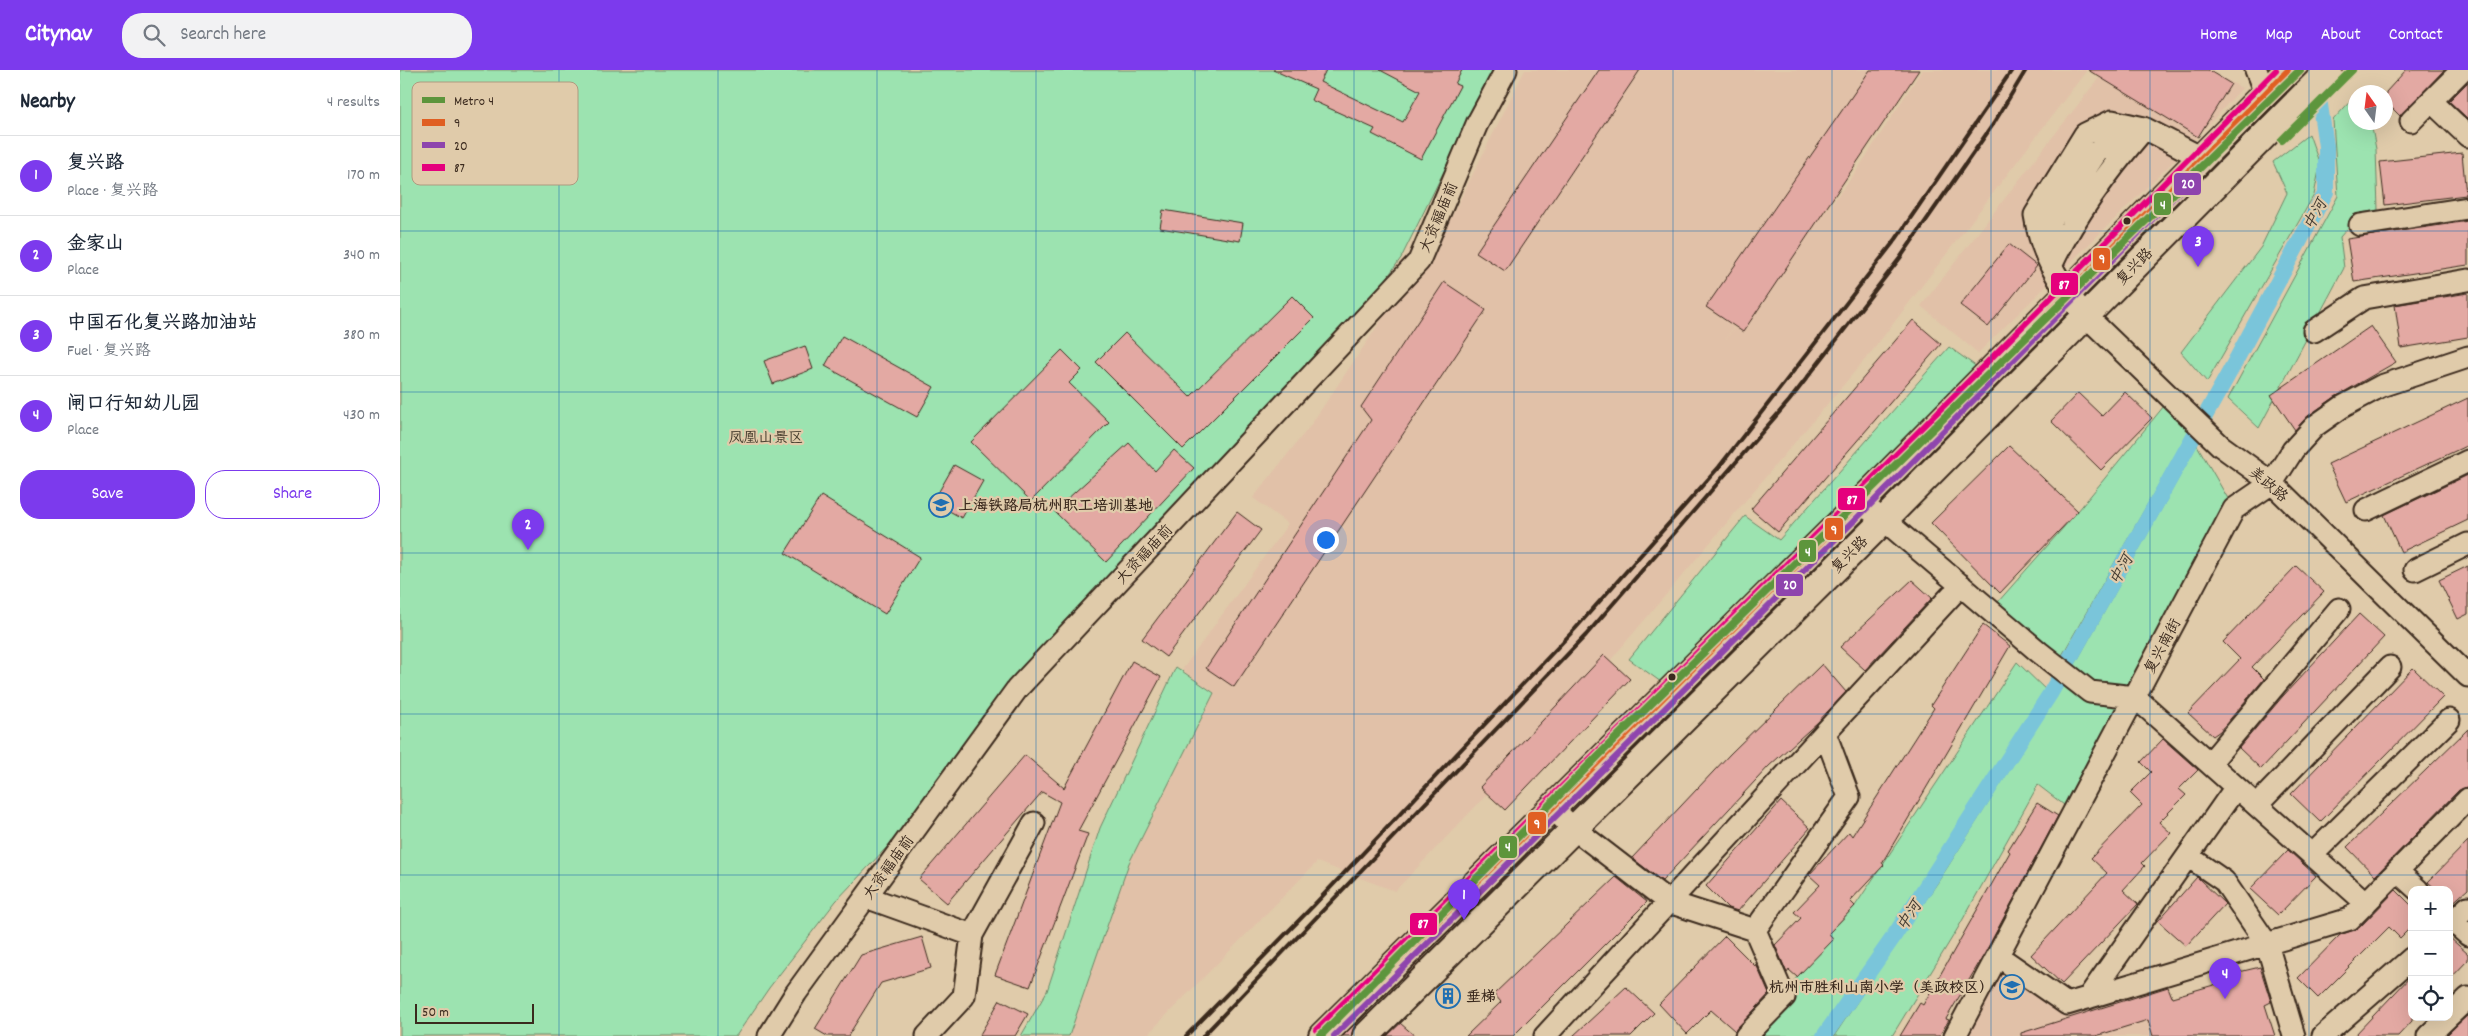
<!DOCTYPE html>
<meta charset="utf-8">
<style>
:root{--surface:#fff;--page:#f2f2f3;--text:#1f2937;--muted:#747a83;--line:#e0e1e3;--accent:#7c3aed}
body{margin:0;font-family:Dekko,"LXGW WenKai TC",sans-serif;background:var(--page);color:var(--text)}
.controls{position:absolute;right:15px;bottom:15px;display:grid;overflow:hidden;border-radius:10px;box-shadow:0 5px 20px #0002}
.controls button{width:45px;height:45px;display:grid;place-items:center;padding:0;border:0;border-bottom:1px solid var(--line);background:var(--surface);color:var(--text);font:25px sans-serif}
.compass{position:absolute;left:1948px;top:15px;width:45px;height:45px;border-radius:50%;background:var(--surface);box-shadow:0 5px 20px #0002;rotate:346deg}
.scale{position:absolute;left:15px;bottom:12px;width:119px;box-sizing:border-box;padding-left:5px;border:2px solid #3b2a1e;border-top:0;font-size:14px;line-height:18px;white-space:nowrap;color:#3b2a1e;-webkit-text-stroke:4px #e0cbaa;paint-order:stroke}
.you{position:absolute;left:925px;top:469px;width:18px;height:18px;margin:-12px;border:4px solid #fff;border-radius:50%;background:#1a73e8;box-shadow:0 0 0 8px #1a73e833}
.badge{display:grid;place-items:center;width:32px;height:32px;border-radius:50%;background:var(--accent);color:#fff;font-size:16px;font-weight:700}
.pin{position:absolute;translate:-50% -41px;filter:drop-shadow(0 1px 2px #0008)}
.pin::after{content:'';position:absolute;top:26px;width:18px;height:15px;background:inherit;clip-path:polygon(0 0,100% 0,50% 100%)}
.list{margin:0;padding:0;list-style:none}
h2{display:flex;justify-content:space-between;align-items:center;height:65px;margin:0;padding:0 20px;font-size:21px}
h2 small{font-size:16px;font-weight:400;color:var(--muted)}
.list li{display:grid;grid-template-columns:32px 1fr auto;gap:15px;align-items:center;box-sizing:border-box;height:80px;padding:0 20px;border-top:1px solid var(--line)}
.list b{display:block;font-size:19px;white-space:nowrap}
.list p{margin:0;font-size:16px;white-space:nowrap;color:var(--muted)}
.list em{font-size:16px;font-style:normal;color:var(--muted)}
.actions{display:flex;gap:10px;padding:15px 20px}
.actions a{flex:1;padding:11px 0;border:1px solid var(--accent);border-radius:20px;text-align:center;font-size:18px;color:var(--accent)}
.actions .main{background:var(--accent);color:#fff}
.icon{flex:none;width:28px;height:28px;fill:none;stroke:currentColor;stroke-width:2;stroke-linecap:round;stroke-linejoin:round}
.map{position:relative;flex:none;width:2068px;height:966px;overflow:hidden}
header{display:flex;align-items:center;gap:30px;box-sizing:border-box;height:70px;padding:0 25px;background:var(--accent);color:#fff}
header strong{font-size:24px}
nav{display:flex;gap:28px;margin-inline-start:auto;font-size:18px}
.search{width:350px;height:45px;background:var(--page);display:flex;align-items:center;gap:12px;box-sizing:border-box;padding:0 18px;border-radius:20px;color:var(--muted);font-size:19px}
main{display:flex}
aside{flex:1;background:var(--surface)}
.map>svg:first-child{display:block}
.built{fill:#e1c1a8}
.green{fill:#9ce3b0;stroke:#6c8667}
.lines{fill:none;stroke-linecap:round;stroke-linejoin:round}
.canal{stroke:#7ac5da;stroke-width:16}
.building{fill:#e3a9a3;stroke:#3b2a1e}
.minor-casing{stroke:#3b2a1e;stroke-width:25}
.major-casing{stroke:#3b2a1e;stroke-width:30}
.minor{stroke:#e0cbaa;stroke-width:21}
.major{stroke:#e0cbaa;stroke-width:26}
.rail{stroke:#3b2a1e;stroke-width:4}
.bus-1-casing{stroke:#e0cbaa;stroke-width:10}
.bus-2-casing{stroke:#e0cbaa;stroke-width:10}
.bus-3-casing{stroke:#e0cbaa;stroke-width:10}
.bus-1{stroke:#e05f22;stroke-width:6}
.bus-2{stroke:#8e44ad;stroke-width:6}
.bus-3{stroke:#e5007d;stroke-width:6}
.metro-1-casing{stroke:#e0cbaa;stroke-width:11}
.metro-1{stroke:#5d953c;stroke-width:8}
.grid{fill:none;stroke:#1f6fb2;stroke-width:1;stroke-opacity:0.55}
.bus-dot{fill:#3b2a1e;stroke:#e0cbaa;stroke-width:2}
.labels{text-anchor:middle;stroke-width:4.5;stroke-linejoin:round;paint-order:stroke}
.street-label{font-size:15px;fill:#3b2a1e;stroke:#e0cbaa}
.park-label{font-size:15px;fill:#453c2d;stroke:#e0cbaa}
.poi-label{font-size:15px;font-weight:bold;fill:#3b2a1e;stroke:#e0cbaa;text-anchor:start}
.water-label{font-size:16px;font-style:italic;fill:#413a31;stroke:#e0cbaa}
.key{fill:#e0cbaa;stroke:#ae9b80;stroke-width:1}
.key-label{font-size:14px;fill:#3b2a1e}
.line-badge{stroke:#e0cbaa;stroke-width:2}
.badge-label{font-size:14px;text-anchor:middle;font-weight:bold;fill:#fff}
</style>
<header>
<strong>Citynav</strong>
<div class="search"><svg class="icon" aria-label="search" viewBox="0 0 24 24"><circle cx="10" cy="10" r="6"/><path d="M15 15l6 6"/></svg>Search here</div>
<nav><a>Home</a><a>Map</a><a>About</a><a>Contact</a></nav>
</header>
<main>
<aside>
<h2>Nearby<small>4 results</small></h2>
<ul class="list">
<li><span class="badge">1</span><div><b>复兴路</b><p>Place · 复兴路</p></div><em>170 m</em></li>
<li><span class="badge">2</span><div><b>金家山</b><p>Place</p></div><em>340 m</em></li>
<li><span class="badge">3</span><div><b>中国石化复兴路加油站</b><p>Fuel · 复兴路</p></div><em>380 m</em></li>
<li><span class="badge">4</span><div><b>闸口行知幼儿园</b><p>Place</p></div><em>430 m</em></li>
</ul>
<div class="actions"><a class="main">Save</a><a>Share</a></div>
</aside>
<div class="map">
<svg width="2068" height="966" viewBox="0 0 2068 966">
<rect width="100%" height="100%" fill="#e0cbaa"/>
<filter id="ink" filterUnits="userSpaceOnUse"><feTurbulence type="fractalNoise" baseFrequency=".02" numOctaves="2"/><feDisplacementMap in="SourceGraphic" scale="10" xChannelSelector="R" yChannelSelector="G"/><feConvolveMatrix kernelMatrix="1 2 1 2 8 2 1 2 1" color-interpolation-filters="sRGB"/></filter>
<g filter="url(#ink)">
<path class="built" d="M 1125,0 L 1514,0 L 1326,268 L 1456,102 L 1522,0 L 1687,0 L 1473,280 L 1176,631 L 995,821 L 917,792 L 746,966 L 669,966 L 729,793 L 814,623 L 782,600 L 888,454 L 853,428 L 910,356 L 1052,146 Z
M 1705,0 L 1808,0 L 1842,18 L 1787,78 L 1578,283 L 1521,236 Z
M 1598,886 L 1667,934 L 1764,905 L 1783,966 L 1555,966 Z"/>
<path class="green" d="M 0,0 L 1094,0 L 1001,188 L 947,264 L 588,670 L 436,831 L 369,918 L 336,966 L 0,966 Z
M 1955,26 L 1956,52 L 1971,53 L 1976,79 L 1978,140 L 1961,143 L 1940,167 L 1944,198 L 1859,358 L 1828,329 L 1938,126 L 1933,50 Z
M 1909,64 L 1920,95 L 1914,125 L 1807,312 L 1781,282 L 1861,177 L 1887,123 L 1873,92 Z
M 1549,277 L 1577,297 L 1261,612 L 1229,589 L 1345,446 L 1379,470 Z
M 1764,336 L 1790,359 L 1656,596 L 1590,541 L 1678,441 Z
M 1797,375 L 1834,439 L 1668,738 L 1638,715 L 1558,858 L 1492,966 L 1434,966 L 1538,812 L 1663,616 Z
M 1617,592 L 1650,624 L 1552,776 L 1425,964 L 1423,966 L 1354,966 L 1429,863 L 1455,836 Z
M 776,597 L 814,623 L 729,793 L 669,966 L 621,966 L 647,921 L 700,758 Z"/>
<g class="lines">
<path class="canal" d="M 1424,966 L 1492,869 L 1650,624 L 1829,303 L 1926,122 L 1926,76 L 1916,8"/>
</g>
<path class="building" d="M 873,0 L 926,0 L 920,12 L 1003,52 L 1020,21 L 980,0 L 1062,0 L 1055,14 L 1060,16 L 1021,89 L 972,64 L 975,59 L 911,30 L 916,19 Z
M 1199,0 L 1240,0 L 1105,201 L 1076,182 Z
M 1470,0 L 1519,0 L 1343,262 L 1306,237 Z
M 1688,0 L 1808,0 L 1831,14 L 1798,67 Z
M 2006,0 L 2044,0 L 2000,46 L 1986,32 L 1986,22 Z
M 2068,12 L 2068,49 L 2049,31 Z
M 2062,83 L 2066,125 L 1985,135 L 1980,92 Z
M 763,140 L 843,153 L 840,171 L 760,158 Z
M 2068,151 L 2068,195 L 1954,212 L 1947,169 Z
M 1609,174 L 1637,196 L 1588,257 L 1560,235 Z
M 1044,212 L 1086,240 L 834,617 L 806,598 L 971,350 L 961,337 Z
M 2068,223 L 2068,267 L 2001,278 L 1995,235 Z
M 892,226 L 914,248 L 783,379 L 696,292 L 725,263 L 790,327 Z
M 1513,250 L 1541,274 L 1378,462 L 1351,439 Z
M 1971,256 L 1996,292 L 1935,327 L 1908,346 L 1895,360 L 1871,325 Z
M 442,266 L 534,317 L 517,347 L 425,296 Z
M 405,276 L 413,299 L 373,314 L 364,291 Z
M 662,280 L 682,300 L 669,313 L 709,352 L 631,431 L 571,372 Z
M 1725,322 L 1752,348 L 1701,400 L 1651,351 L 1678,323 L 1702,346 Z
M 2068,328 L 2068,375 L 1946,432 L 1928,394 Z
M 729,373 L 755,401 L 774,380 L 794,398 L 706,492 L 654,441 Z
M 1609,376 L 1678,441 L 1600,523 L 1531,453 Z
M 554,395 L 583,411 L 562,448 L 533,432 Z
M 2068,405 L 2068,450 L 2001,482 L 1984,445 Z
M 421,426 L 520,487 L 485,544 L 385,483 Z
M 837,442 L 861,460 L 766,587 L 742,569 Z
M 1896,496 L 1924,522 L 1852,597 L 1864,609 L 1820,661 L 1813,666 L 1788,643 L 1840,589 L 1823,572 Z
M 2068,496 L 2068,544 L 2058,549 L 2039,510 Z
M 1512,510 L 1532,528 L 1465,600 L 1440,577 Z
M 1959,544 L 1984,567 L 1861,699 L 1839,678 L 1883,626 Z
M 1583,555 L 1610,576 L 1482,793 L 1484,795 L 1450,831 L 1455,836 L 1429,863 L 1433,870 L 1397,907 L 1389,900 L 1387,903 L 1375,875 L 1401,848 L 1394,842 L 1420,815 L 1409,805 L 1449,762 L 1452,766 L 1534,638 L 1531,635 Z
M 1204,585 L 1230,609 L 1105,740 L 1080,717 Z
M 732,591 L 761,607 L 678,761 L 688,764 L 630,917 L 595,905 L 660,732 L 642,722 L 547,833 L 519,809 L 625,685 L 664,718 Z
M 1422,594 L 1446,622 L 1418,652 L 1369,696 L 1262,811 L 1232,788 L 1330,684 Z
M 2013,598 L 2043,627 L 1920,752 L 1891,724 Z
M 2068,659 L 2068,717 L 2059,720 L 1975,806 L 1947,777 Z
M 1763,669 L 1798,700 L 1779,719 L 1786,725 L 1759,752 L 1771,763 L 1742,793 L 1745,796 L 1723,820 L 1738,834 L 1662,914 L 1631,885 L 1707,803 L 1691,788 L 1742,735 L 1730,723 L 1751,702 L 1741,692 Z
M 1381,731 L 1410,758 L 1338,841 L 1328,838 L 1306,816 Z
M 1637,733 L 1658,746 L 1585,883 L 1546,949 L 1549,950 L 1539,966 L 1500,966 L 1520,933 L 1523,935 L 1610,782 L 1608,780 Z
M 1142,769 L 955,955 L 951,966 L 943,966 Z
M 2068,771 L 2068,819 L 2049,836 L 2049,820 L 2037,820 L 2028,812 Z
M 1888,780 L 1916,806 L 1878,845 L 1850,819 Z
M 1216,807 L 1247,832 L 1113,966 L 1066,966 L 1101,932 L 1094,924 Z
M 1797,807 L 1825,834 L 1786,876 L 1758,851 Z
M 1996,820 L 2012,836 L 2012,856 L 2000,868 L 1989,857 L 1918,928 L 1898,908 L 1940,865 L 1959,858 Z
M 1325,866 L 1355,896 L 1356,894 L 1369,924 L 1335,961 L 1311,940 L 1287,964 L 1259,934 Z
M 522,867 L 531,898 L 481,913 L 448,966 L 427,966 L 415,959 L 461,885 Z
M 2049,867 L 2068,884 L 2068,890 L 2049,910 Z
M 1860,897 L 1871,932 L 1865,935 L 1875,966 L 1753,966 L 1748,950 L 1696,966 L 1621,966 L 1621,963 L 1768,917 L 1772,927 L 1824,912 L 1822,906 Z
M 2012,905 L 2012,951 L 1998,966 L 1954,966 Z
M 1226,917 L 1254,943 L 1231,966 L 1173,966 Z
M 600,930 L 628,944 L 615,966 L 579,966 Z
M 2068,945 L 2068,966 L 2046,966 L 2057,955 Z
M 1006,948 L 1000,953 L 1015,966 L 987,966 Z"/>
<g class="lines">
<defs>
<path id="minor" d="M 1856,0 L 1865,23
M 2031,31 L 2068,66
M 2011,51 L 2062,0
M 1802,88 L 1744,58 L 1712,51 L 1685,64 L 1635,145 C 1641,184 1659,215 1685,245 L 1821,376 L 1872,413 L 2068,606
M 1960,155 L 2068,138
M 1648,182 L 1647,172 L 1652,149 L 1697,82 L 1716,69 L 1744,59
M 1651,196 C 1674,146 1708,101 1744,59
M 1914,261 L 1964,228 L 2068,210
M 1460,433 L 1484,450 L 1639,582 L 1690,622 L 1735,627 L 1966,833
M 1966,440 L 2068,391
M 2015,500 L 2068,474
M 1810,693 L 1939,539
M 1857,735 L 1990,597
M 1152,738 L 1173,758 L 1269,832 L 1355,860
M 1912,785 L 2049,650
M 1788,786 L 1824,811 L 1867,874 L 1894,966
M 1997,801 L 2018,820
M 466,827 L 572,865
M 2049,848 L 2068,865
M 2049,855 L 2068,837
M 1598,886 L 1667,934 L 1950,849 L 2068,729
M 1688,928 L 1836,717
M 2049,946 L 2068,928
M 369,966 L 396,923 L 617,619 L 1019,191 L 1077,54 L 1106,0
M 527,966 L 564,926 L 572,865 L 634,753
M 1145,966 L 1561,515
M 1346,966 L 1384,927 L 1355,860 L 1449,727 L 1425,663
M 1555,966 L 1834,439 L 1872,413 L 1893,380 L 1915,356 L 1942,337 L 1981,316 L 2068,287
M 1923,966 L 2012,888
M 2028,966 L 2048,947"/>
<path id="major" d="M 922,966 L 1460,433 L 1888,0
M 966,966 L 1484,450 L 1929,0"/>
</defs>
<use href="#minor" class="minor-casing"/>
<use href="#major" class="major-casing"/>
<use href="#minor" class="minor"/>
<use href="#major" class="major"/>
<path class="rail" d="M 786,966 L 913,836 L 1175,559 L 1319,397 L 1496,169 L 1612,0
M 803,966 L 1186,565 L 1389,331 L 1500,188 L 1594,53 L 1626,0"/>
<defs>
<path id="bus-1" d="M 922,966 L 1460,433 L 1888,0"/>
<path id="bus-2" d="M 934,966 L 1466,439 L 1894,6"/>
<path id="bus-3" d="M 916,960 L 1454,427 L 1876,0"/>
</defs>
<use href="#bus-1" class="bus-1-casing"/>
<use href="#bus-2" class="bus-2-casing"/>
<use href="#bus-3" class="bus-3-casing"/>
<use href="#bus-1" class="bus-1"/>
<use href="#bus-2" class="bus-2"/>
<use href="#bus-3" class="bus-3"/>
<defs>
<path id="metro-1" d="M 1882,70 L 1952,0
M 920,966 L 1214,670 L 1900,0"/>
</defs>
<use href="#metro-1" class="metro-1-casing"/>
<use href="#metro-1" class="metro-1"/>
</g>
</g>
<path class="grid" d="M 159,0 L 159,966M 318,0 L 318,966M 477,0 L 477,966M 636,0 L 636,966M 795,0 L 795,966M 954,0 L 954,966M 1114,0 L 1114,966M 1273,0 L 1273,966M 1432,0 L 1432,966M 1591,0 L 1591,966M 1750,0 L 1750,966M 1909,0 L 1909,966M 0,161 L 2068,161M 0,322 L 2068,322M 0,483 L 2068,483M 0,644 L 2068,644M 0,805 L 2068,805"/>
<defs>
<symbol id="school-ring" viewBox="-11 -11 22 22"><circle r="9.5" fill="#e0cbaa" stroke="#1f6fb2" stroke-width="1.5"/><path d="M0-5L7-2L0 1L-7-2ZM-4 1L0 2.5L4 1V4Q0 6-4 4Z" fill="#1f6fb2"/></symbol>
<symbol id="building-ring" viewBox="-11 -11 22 22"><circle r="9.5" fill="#e0cbaa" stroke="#1f6fb2" stroke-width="1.5"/><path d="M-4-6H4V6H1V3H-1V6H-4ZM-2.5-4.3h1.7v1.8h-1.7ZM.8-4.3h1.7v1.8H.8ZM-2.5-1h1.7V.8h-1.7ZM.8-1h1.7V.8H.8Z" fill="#1f6fb2"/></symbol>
</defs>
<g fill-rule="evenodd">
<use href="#school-ring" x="527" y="421" width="28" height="28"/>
<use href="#school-ring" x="1598" y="903" width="28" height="28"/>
<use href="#building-ring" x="1034" y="912" width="28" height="28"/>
</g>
<g class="bus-dot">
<circle cx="1727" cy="151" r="4.5"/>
<circle cx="1272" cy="607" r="4.5"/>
</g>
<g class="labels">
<g class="street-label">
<text transform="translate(1038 147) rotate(-67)" y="5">大资福庙前</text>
<text transform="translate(1734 196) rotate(-45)" y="5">复兴路</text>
<text transform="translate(1869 414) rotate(40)" y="5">美政路</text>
<text transform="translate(744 484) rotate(-47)" y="5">大资福庙前</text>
<text transform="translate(1449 484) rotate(-45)" y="5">复兴路</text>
<text transform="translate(1762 576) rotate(-62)" y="5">复兴南街</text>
<text transform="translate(488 797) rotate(-54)" y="5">大资福庙前</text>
</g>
<g class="park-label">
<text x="366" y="372">凤凰山景区</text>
</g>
<g class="poi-label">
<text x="558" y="440">上海铁路局杭州职工培训基地</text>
<text x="1594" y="922" text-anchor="end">杭州市胜利山南小学（美政校区）</text>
<text x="1066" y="931">垂梯</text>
</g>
<g class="water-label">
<text transform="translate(1914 144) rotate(-62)" y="6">中河</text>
<text transform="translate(1720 499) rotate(-61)" y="6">中河</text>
<text transform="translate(1508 845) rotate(-57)" y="6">中河</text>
</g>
</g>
<rect x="12" y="12" width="166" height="103" rx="8" class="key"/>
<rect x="22" y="27" width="23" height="6" fill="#5d953c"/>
<rect x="22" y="49" width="23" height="7" fill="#e05f22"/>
<rect x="22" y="72" width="23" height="6" fill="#8e44ad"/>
<rect x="22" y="94" width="23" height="7" fill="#e5007d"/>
<g class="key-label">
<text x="54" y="35">Metro 4</text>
<text x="54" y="57">9</text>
<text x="54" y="80">20</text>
<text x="54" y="102">87</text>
</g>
<g class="line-badge">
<rect x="1773" y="102" width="29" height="24" rx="5" fill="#8e44ad"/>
<rect x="1753" y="122" width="19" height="24" rx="5" fill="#5d953c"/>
<rect x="1692" y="177" width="19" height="24" rx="5" fill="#e05f22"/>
<rect x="1650" y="202" width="29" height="24" rx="5" fill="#e5007d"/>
<rect x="1437" y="417" width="29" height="24" rx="5" fill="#e5007d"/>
<rect x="1424" y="447" width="20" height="24" rx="5" fill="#e05f22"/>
<rect x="1398" y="469" width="19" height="24" rx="5" fill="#5d953c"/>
<rect x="1375" y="503" width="29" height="24" rx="5" fill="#8e44ad"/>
<rect x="1127" y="741" width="20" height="24" rx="5" fill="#e05f22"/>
<rect x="1098" y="765" width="20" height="24" rx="5" fill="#5d953c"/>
<rect x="1009" y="842" width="29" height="24" rx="5" fill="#e5007d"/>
</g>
<g class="badge-label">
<text x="1788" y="118">20</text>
<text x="1763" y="139">4</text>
<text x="1702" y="193">9</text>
<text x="1664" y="219">87</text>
<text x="1452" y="434">87</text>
<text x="1434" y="464">9</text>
<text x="1408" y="486">4</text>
<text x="1390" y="519">20</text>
<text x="1137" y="758">9</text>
<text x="1108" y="781">4</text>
<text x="1023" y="858">87</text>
</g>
</svg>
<div class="controls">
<button>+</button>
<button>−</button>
<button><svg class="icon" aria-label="locate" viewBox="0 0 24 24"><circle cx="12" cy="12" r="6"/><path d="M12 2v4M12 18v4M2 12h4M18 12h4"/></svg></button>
</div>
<svg class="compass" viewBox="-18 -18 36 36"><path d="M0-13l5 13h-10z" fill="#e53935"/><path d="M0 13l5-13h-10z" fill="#747a83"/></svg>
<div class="scale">50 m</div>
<div class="you"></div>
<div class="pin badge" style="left:1064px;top:850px">1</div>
<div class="pin badge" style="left:128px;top:480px">2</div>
<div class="pin badge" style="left:1798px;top:197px">3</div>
<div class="pin badge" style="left:1825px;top:929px">4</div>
</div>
</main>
